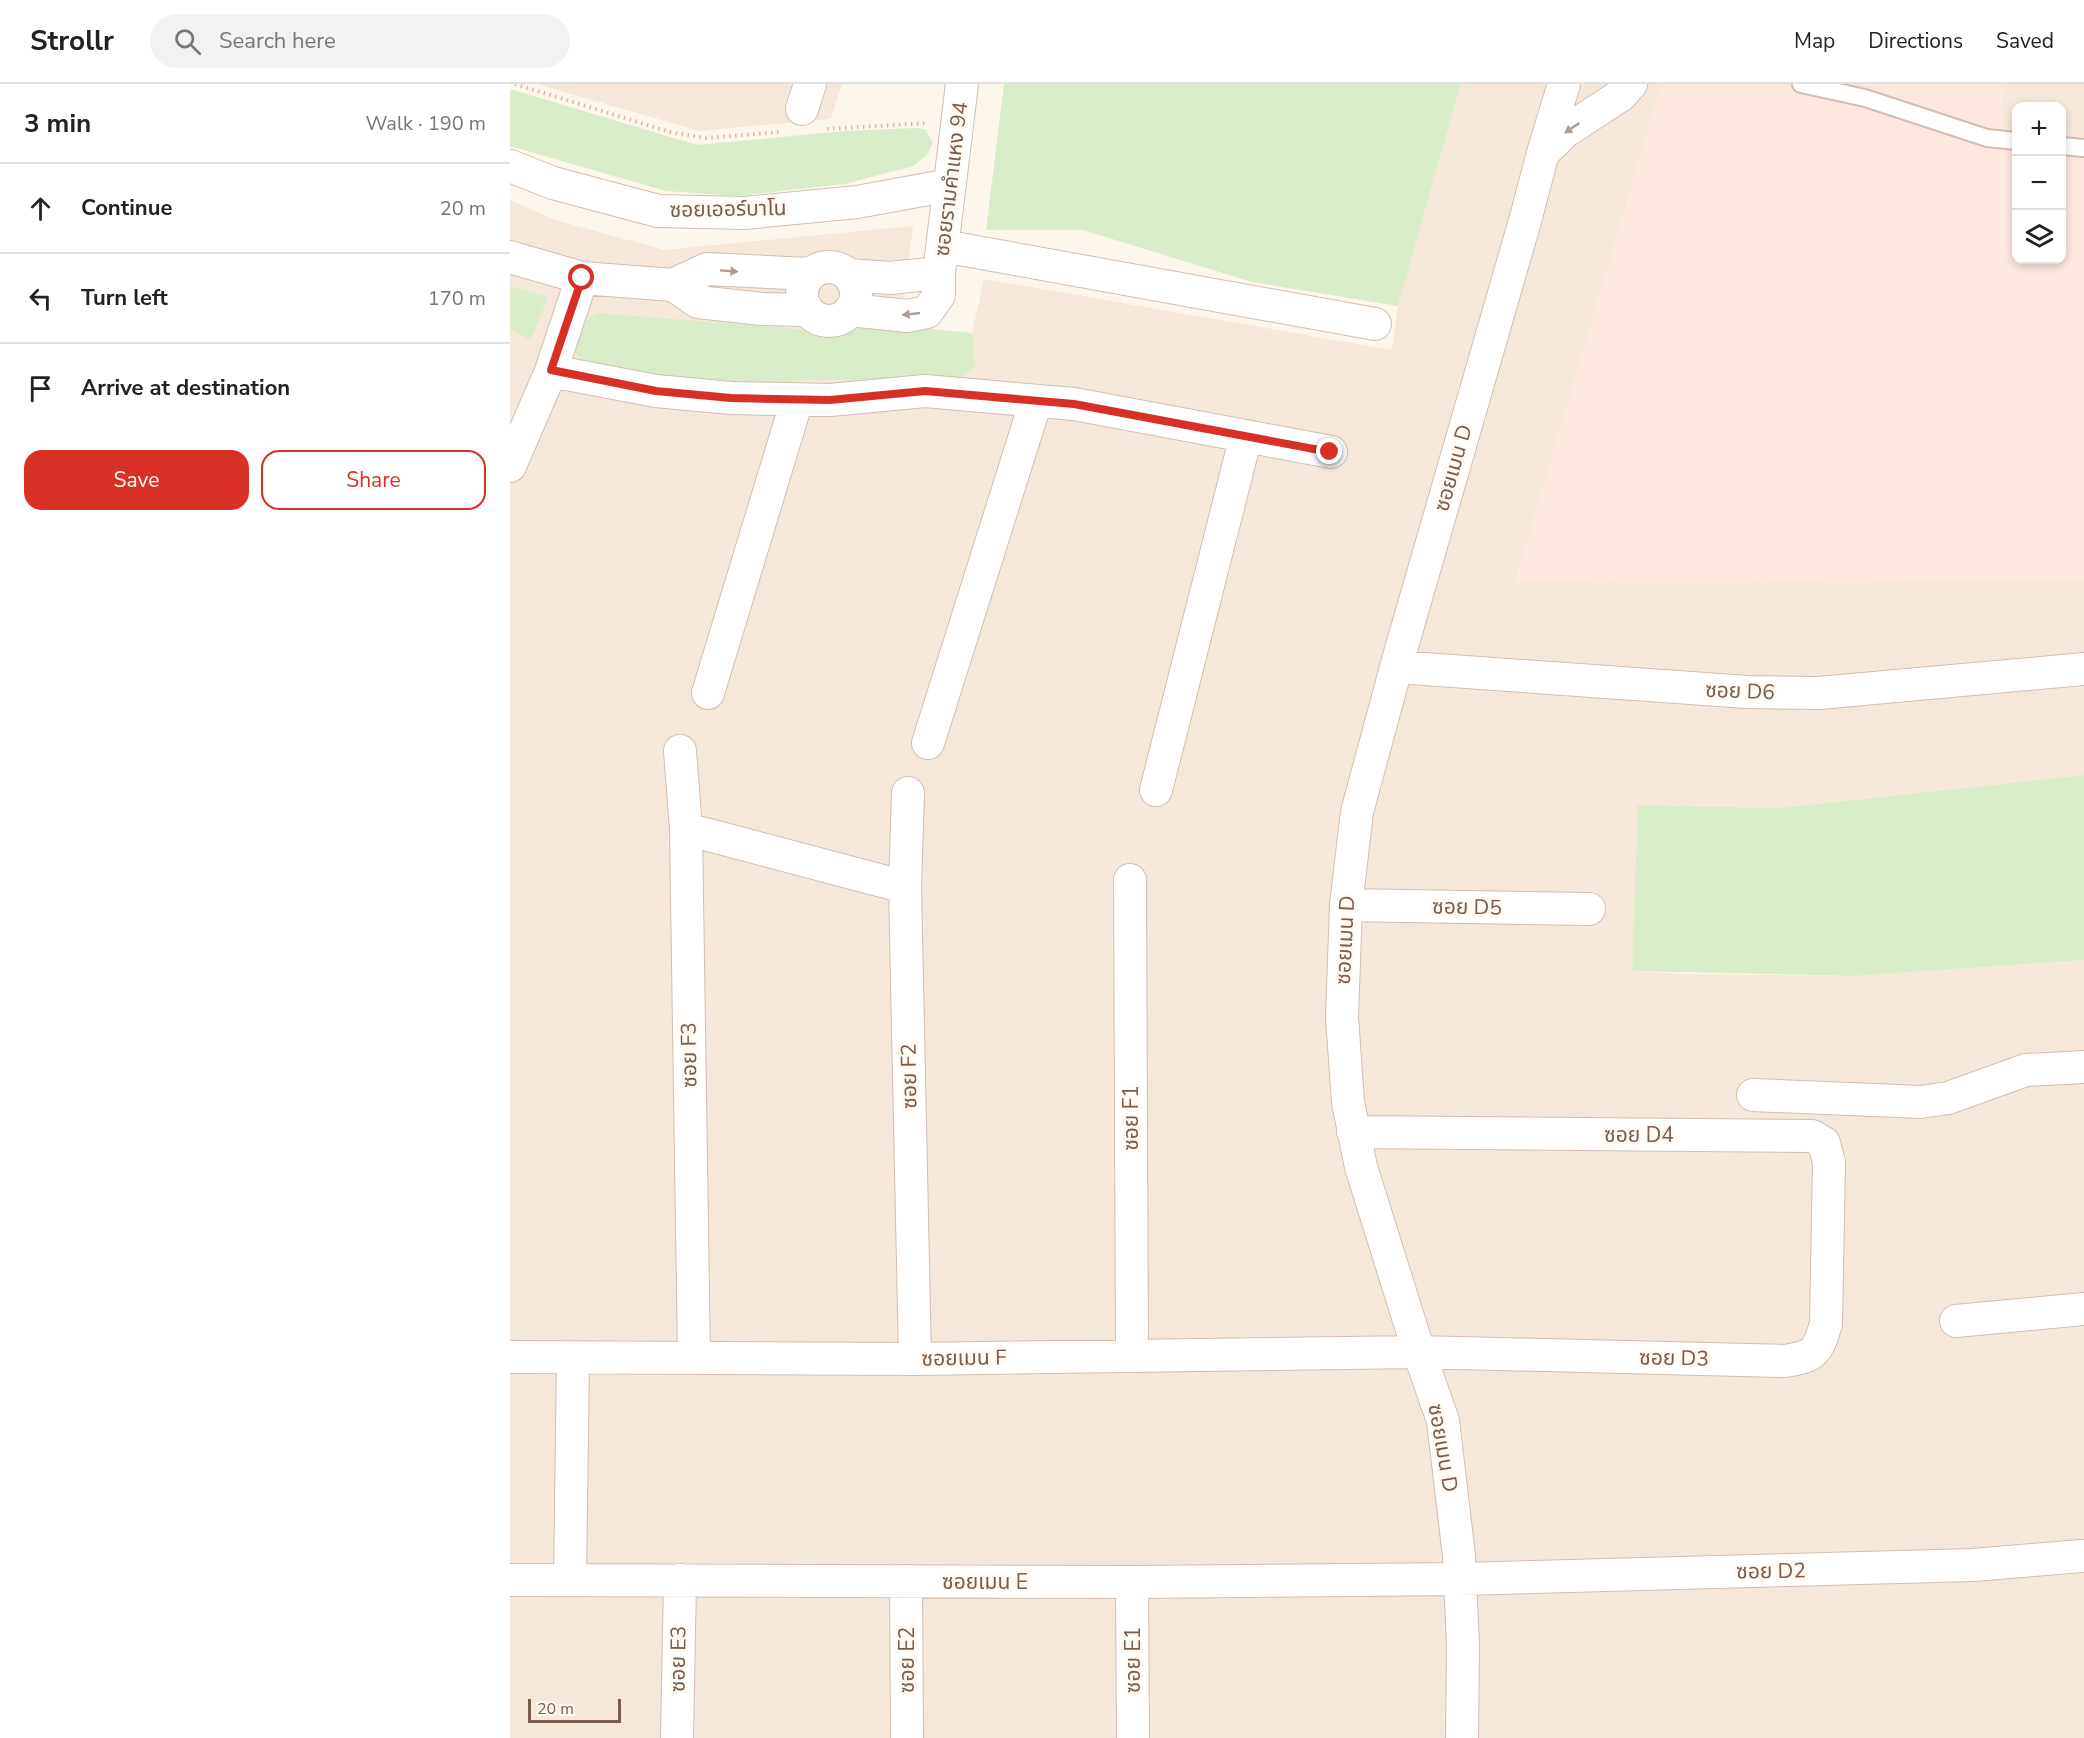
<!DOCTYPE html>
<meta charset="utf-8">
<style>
:root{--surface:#fff;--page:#f2f2f2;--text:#222;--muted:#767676;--line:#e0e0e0;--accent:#d93025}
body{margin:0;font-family:"Nunito Sans","Noto Sans Thai",sans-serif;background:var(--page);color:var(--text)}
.controls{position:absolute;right:18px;top:18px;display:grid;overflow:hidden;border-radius:12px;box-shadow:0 3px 9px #0003}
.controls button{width:54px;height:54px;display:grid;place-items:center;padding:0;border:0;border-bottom:2px solid var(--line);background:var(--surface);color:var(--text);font:30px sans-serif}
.scale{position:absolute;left:18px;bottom:15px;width:93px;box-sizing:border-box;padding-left:6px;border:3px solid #7a5c4d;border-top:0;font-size:16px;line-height:21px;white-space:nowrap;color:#7a5c4d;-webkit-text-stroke:4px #fffaf3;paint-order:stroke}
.stop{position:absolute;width:18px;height:18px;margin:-14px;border:4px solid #d93025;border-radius:50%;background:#fff}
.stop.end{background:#d93025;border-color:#fff;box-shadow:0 2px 6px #0008}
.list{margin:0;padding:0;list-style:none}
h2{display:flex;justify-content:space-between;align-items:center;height:78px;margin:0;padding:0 24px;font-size:26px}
h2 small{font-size:20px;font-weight:400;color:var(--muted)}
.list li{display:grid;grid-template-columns:39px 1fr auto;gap:18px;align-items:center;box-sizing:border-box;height:90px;padding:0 24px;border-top:2px solid var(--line)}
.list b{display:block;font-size:22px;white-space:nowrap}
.list em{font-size:20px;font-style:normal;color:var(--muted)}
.actions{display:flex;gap:12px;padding:18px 24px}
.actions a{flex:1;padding:14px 0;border:2px solid var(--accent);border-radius:18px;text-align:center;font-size:21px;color:var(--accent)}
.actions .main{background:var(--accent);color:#fff}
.icon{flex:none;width:33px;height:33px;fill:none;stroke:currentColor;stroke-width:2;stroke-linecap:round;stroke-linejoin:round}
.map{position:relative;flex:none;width:1574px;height:1654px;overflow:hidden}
header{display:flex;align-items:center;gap:36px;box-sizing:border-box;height:84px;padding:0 30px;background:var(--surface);border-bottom:2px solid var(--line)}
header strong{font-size:28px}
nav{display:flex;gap:33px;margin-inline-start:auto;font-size:21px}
.search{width:420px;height:54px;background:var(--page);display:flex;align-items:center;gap:15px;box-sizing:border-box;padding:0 21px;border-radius:33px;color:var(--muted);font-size:22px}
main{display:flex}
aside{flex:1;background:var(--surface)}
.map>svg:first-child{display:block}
.residential{fill:#f5e8da}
.commercial{fill:#fde8e0}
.green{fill:#d8ecc9}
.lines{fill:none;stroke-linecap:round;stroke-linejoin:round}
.lane-casing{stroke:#d1beb0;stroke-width:20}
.street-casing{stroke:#d1beb0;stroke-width:34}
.path{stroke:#d9b8a5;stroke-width:4;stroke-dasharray:1.5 4.5;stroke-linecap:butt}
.lane{stroke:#fff;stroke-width:16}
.street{stroke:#fff;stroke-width:32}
.oneway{fill:#af9d94}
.route{stroke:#d93025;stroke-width:8}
.labels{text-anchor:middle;stroke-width:6;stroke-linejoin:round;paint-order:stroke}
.street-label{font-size:21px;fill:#7a5c4d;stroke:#fffaf3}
</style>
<header>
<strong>Strollr</strong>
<div class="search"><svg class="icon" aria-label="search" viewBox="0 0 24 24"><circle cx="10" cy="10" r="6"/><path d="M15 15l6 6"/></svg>Search here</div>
<nav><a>Map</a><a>Directions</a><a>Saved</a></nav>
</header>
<main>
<aside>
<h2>3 min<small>Walk · 190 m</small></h2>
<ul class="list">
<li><svg class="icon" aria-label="ahead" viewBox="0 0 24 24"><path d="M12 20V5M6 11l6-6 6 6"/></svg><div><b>Continue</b></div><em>20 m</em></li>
<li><svg class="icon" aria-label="left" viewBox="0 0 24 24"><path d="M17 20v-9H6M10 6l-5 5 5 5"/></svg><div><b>Turn left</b></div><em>170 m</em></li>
<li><svg class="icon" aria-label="arrive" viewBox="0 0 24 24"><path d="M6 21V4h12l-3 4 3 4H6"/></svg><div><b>Arrive at destination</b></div></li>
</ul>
<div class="actions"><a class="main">Save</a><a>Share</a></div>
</aside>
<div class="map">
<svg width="1574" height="1654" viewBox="0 0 1574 1654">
<rect width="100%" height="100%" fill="#fdf6ec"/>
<path class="residential" d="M 27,0 L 332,0 L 321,35 L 189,47 Z
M 951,0 L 1152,0 L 1006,497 L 1305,498 L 1574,495 L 1574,691 L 1268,724 L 1129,721 L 1122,887 L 1177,890 L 1344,892 L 1574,876 L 1574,1654 L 0,1654 L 0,116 L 46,136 L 154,166 L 403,142 L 391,242 L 462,249 L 474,195 L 882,266 L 888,222 Z
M 1493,0 L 1574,0 L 1574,53 L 1552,51 L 1552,22 L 1506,22 L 1506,48 L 1490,46 Z"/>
<path class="commercial" d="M 1152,0 L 1493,0 L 1490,46 L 1506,48 L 1506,176 L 1552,176 L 1552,51 L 1574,53 L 1574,495 L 1305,498 L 1006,497 Z"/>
<path class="green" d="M 494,0 L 951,0 L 888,222 L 742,198 L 573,146 L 476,146 Z
M 0,5 L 187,61 L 335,47 L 405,44 L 415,45 L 423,58 L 417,71 L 403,82 L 335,100 L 226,112 L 156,107 L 0,62 Z
M 0,202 L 38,213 L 21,256 L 0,245 Z
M 87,229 L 300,246 L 391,242 L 462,249 L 465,283 L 447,297 L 303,296 L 208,303 L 81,281 L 64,269 L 76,237 Z
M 1574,691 L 1574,876 L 1344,892 L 1122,887 L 1128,721 L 1268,724 Z"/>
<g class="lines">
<defs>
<path id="lane" d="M 1291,0 L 1355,14 L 1477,54 L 1506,57
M 1552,62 L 1574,64"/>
<path id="street" d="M 1054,0 L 1033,69 L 1056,47 L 1111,11 L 1121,0
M 292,25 L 300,0
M 0,82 L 43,99 L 148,127 L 234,129 L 347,118 L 440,101
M 433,162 L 865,240
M 0,173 L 72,194 L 163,201 L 197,185 L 300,190
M292 210a27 27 0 1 1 54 0a27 27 0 1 1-54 0Z
M 339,191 L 380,194 L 429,189
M 163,201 L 188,218 L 252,225 L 296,226
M 340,226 L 397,232 L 417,228 L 429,211 L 429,189 L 452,0
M 41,287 L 146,307 L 221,314 L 320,316 L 415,307 L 564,320 L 821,368
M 0,382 L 41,287 L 72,194
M 886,583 L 1237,608 L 1309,609 L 1574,585
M 198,609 L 287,316
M 418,659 L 526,317
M 170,667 L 176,745 L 184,1274
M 646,706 L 736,352
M 398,709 L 395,803 L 405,1275
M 176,745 L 395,803
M 620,796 L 622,1272
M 836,821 L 1079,825
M 1243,1011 L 1411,1018 L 1438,1014 L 1516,986 L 1574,983
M 1446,1237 L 1574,1225
M 0,1273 L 405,1275 L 909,1268 L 1275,1277 C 1305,1272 1307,1269 1316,1240 L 1319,1078 L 1314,1059 L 1302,1052 L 843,1048
M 0,1496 L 622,1498 L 950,1495 L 1463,1481 L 1571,1472
M 60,1496 L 63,1275
M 396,1497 L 397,1654
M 622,1498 L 623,1654
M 167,1654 L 170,1496
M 952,1654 L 953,1561 L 949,1472 L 933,1337 L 909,1268 L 851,1083 L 838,1018 L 832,933 L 836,821 L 847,728 L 890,569 L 1015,137 L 1033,69"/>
</defs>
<use href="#lane" class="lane-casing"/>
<use href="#street" class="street-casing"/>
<path class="path" d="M 5,0 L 160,48 L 196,54 L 270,48
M 317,45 L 417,39"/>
<use href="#lane" class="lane"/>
<use href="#street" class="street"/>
</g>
<defs><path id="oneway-solid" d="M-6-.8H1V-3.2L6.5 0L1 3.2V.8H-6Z" transform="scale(1.5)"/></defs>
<g class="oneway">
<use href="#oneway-solid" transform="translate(1062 44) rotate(146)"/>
<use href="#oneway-solid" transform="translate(219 187) rotate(4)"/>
<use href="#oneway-solid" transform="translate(401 230) rotate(174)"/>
</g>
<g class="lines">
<path class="route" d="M 72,194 L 41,286 L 146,307 L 221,314 L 320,316 L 415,307 L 564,320 L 820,368"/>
</g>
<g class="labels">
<g class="street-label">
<text transform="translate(441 95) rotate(-83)" y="7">ซอยรามคําแหง 94</text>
<text transform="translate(218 125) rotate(-1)" y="7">ซอยเออร์บาโน</text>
<text transform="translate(943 384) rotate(-74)" y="7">ซอยเมน D</text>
<text transform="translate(1230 607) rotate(2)" y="7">ซอย D6</text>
<text transform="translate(957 823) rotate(1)" y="7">ซอย D5</text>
<text transform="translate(835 856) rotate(-87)" y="7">ซอยเมน D</text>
<text transform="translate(179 971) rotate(-91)" y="7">ซอย F3</text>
<text transform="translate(399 992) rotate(-91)" y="7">ซอย F2</text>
<text transform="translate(621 1034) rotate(-90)" y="7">ซอย F1</text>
<text x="1129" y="1058">ซอย D4</text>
<text transform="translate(454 1274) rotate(-1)" y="7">ซอยเมน F</text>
<text transform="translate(1164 1274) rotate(1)" y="7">ซอย D3</text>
<text transform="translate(933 1364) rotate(80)" y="7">ซอยเมน D</text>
<text transform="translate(1261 1487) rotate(-1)" y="7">ซอย D2</text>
<text x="475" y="1505">ซอยเมน E</text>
<text transform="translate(168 1575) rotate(-89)" y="7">ซอย E3</text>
<text transform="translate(397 1576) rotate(-90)" y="7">ซอย E2</text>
<text transform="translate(623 1576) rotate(-90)" y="7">ซอย E1</text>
</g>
</g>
</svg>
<div class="controls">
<button>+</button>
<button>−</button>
<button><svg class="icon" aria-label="layers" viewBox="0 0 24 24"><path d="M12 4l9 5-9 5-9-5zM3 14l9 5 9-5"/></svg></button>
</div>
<div class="scale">20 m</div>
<div class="stop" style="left:72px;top:194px"></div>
<div class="stop end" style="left:820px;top:368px"></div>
</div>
</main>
